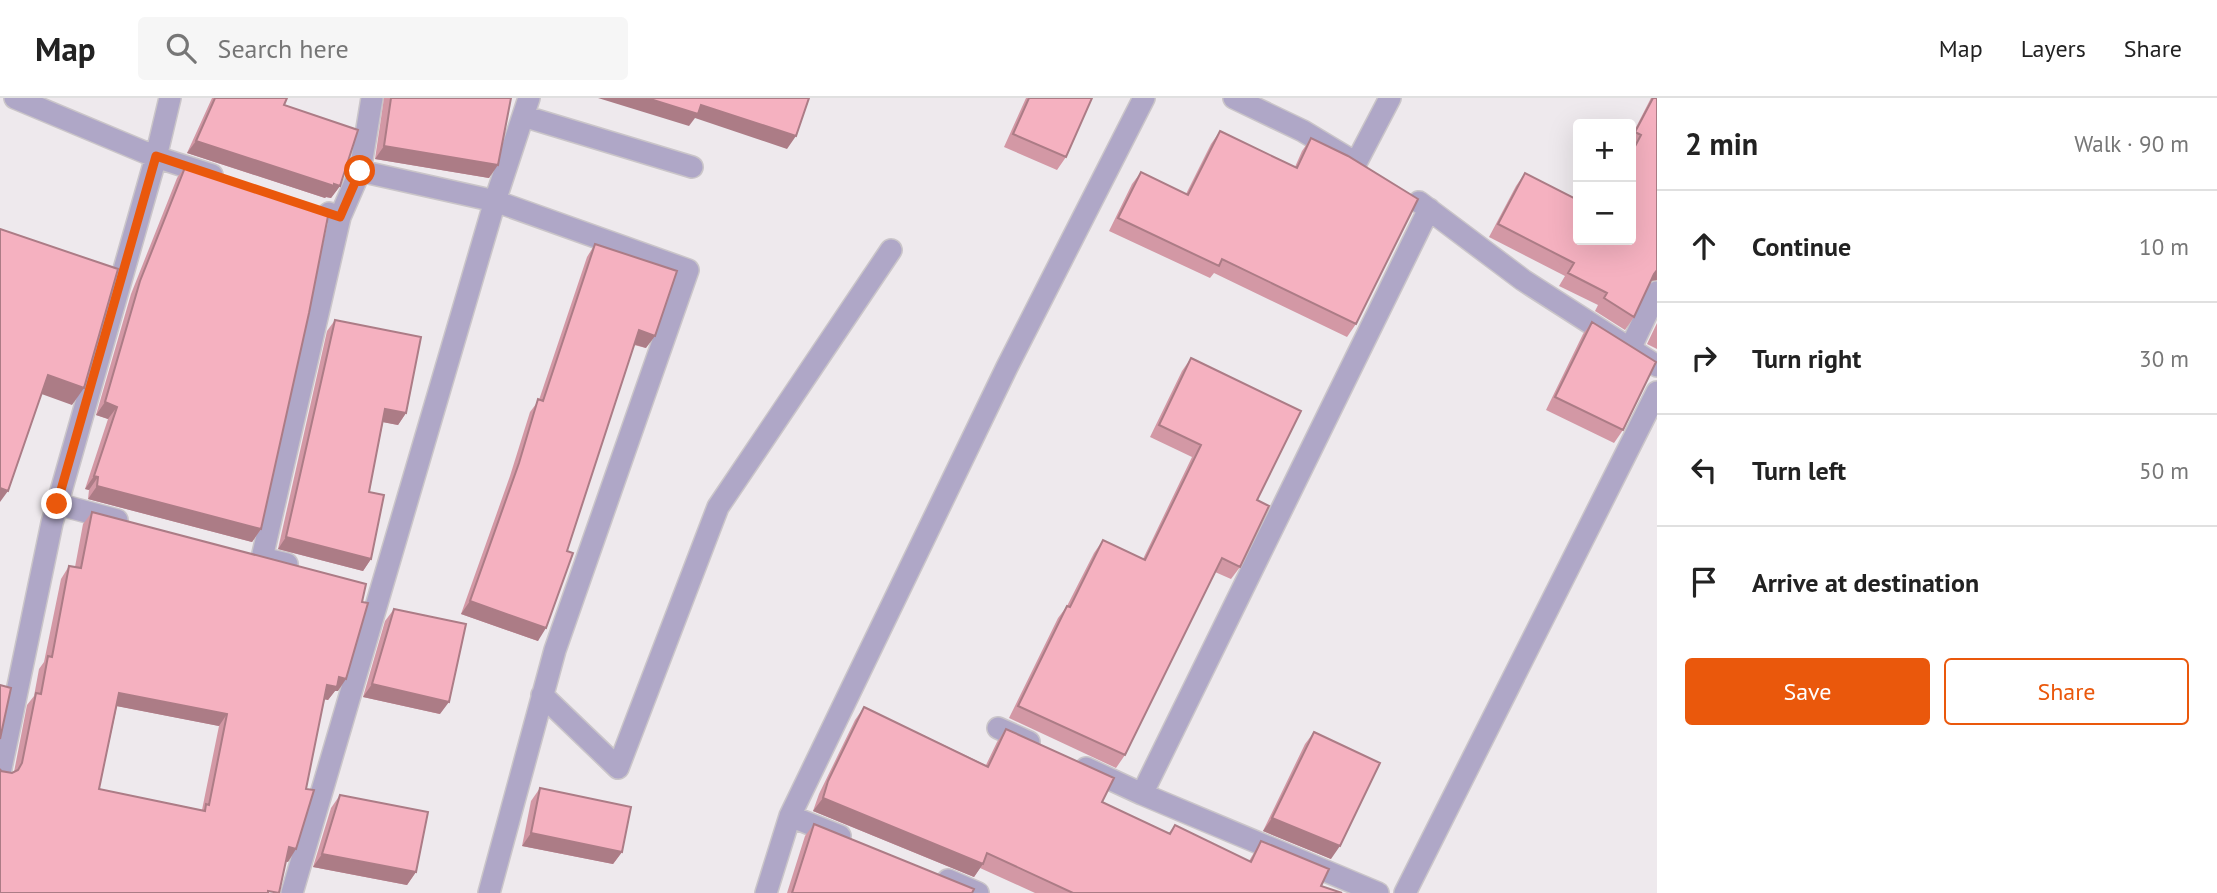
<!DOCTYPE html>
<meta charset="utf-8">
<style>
:root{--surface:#fff;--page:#f6f6f6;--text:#222;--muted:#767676;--line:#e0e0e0;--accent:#ea580c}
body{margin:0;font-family:"PT Sans",sans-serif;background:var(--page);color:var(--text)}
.controls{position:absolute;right:21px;top:21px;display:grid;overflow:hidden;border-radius:7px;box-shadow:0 7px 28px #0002}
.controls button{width:63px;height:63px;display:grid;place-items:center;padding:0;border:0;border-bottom:2px solid var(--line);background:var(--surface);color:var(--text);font:35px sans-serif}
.stop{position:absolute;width:21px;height:21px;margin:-16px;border:5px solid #ea580c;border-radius:50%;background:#fff}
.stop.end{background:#ea580c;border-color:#fff;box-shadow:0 2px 7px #0008}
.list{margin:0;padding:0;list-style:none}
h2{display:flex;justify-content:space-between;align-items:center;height:91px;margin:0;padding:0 28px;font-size:30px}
h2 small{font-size:23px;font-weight:400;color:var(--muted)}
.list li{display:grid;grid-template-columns:46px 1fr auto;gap:21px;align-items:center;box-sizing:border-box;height:112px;padding:0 28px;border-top:2px solid var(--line)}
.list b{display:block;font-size:26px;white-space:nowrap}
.list em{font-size:23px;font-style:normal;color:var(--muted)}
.actions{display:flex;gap:14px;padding:21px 28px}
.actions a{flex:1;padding:16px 0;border:2px solid var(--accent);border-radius:7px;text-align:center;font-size:24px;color:var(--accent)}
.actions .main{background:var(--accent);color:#fff}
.icon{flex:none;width:38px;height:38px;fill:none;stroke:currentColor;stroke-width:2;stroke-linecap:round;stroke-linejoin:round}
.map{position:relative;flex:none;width:1657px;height:795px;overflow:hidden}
header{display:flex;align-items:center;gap:42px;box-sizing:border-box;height:98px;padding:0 35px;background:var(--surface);border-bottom:2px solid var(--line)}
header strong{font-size:33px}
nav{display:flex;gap:38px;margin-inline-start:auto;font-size:24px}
.search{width:490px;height:63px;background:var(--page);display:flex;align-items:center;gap:18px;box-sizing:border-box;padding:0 24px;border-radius:7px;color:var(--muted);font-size:26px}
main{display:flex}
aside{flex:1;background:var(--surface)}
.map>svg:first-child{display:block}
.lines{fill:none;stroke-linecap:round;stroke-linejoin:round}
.street-casing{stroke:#cac5c9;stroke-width:24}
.street{stroke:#afa7c7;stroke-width:21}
.wall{fill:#d398a5;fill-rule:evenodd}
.shaded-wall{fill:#ac7c86}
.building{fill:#f5b1c0;stroke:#ac7c86;stroke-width:2;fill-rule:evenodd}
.route{stroke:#ea580c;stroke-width:9}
</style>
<header>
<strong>Map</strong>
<div class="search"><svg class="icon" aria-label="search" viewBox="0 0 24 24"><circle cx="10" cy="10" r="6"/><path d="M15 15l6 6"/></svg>Search here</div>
<nav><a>Map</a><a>Layers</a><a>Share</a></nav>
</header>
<main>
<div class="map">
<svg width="1657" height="795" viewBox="0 0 1657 795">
<rect width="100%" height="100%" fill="#eee9ed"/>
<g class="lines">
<defs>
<path id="street" d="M 15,0 L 156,59 L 212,77
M 1234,0 L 1303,33 L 1356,65
M 523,18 L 692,69
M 1356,65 L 1390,0
M 360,73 L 495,103 L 688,172 L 555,552 L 489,795
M 1419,104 L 1523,182 L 1657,268
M 329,115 L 340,119 L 360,73 L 372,0
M 1630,251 L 1657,194
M 57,406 L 117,422
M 287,466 L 262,460 L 340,119
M 542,597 L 618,670 L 718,409 L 891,152
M 998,630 L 1029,644
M 1086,670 L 1142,696
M 0,675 L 52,425 L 156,59 L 170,0
M 790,718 L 840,738
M 948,782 L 978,795
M 292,795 L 495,103 L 529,0
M 766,795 L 790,718 L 1007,269 L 1144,0
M 1378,795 L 1142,696 L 1429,111
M 1405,795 L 1657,294"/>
</defs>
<use href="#street" class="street-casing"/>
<use href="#street" class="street"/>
</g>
<path class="wall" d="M 212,0 L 287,0 L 284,7 L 340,88 L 331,100 L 326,99 L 325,100 L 187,55 Z
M 384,0 L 511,0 L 489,80 L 375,61 Z
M 1026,0 L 1092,0 L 1066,59 L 1057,72 L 1004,49 Z
M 1651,0 L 1657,0 L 1657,182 L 1651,183 L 1634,219 L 1625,232 L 1595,213 L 1598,207 L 1559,188 L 1565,178 L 1489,139 L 1516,88 L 1525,75 L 1631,142 L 1631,51 L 1632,49 L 1631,49 L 1631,39 Z
M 1220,33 L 1295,69 L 1302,53 L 1311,40 L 1356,226 L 1347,239 L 1214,175 L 1210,180 L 1109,133 L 1132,86 L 1141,74 L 1186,96 L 1211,46 Z
M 186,67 L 261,431 L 252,444 L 88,401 L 89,392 L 85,391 L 108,321 L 96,317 L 131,196 L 177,80 Z
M 595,146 L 646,250 L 634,247 L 538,543 L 461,516 L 510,378 L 530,314 L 539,302 L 587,159 Z
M 335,222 L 406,315 L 398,327 L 383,324 L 369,394 L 371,461 L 363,473 L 278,451 L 327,233 Z
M 1592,224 L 1623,332 L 1614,345 L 1546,312 L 1583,236 Z
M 1657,225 L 1657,251 L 1647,246 Z
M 1191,260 L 1257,402 L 1240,469 L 1231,481 L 1215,474 L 1125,657 L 1116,670 L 1009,620 L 1058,520 L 1067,508 L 1094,455 L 1103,442 L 1143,461 L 1192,359 L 1150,339 L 1182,273 Z
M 92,414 L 338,593 L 335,593 L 328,602 L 324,601 L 288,764 L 1,673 L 12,675 L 14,674 L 27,607 L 34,598 L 39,571 L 44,564 L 61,481 L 69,468 L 75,469 L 83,426 ZM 117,608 L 219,628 L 202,712 L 99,691 Z
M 394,511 L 440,616 L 363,599 L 385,523 Z
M 864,609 L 986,667 L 997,644 L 1006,631 L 1102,704 L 1169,735 L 1175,727 L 1249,763 L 1261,743 L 1321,788 L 1342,795 L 1035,795 L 980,770 L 974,779 L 813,713 L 819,696 L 855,622 Z
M 1314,634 L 1331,761 L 1263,733 L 1305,646 Z
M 540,690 L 622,754 L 613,766 L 522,748 L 531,703 Z
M 340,697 L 416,774 L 407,787 L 313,769 L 331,710 Z
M 814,726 L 972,795 L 787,795 L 805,738 Z"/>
<path class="shaded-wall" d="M 598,0 L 647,0 L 701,7 L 796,38 L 787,51 L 695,20 L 689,28 Z
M 196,43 L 334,86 L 340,88 L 331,100 L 326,99 L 325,100 L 187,55 Z
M 384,48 L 498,67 L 489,80 L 375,61 Z
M 1657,172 L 1657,182 L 1650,183 L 1654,176 Z
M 639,232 L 655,238 L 646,250 L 630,245 Z
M 48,277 L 84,290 L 72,307 L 36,294 Z
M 105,304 L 117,309 L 108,321 L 96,317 Z
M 385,311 L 406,315 L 398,327 L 377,323 Z
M 94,378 L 98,379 L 89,392 L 85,391 Z
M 97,388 L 261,431 L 252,444 L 88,401 Z
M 0,390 L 8,393 L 0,404 Z
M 286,439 L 371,461 L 363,473 L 278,451 Z
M 470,503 L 546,530 L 538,543 L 461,516 Z
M 339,579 L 346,581 L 338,593 L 335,593 L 328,602 L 318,600 L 327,587 Z
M 372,586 L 449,604 L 440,616 L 363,599 Z
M 119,595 L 227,616 L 219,628 L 111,607 Z
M 823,700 L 983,766 L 974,779 L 813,713 Z
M 1272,720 L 1340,748 L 1331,761 L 1263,733 Z
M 531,735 L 622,754 L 613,766 L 522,748 Z
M 289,749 L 296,751 L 288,764 L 280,762 Z
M 322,756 L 416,774 L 407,787 L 313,769 Z"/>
<path class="building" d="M 215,0 L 287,0 L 284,7 L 358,32 L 340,88 L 334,86 L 334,88 L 196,43 Z
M 391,0 L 511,0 L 498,67 L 384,48 Z
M 647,0 L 809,0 L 796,38 L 701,7 L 698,16 Z
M 1029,0 L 1092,0 L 1066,59 L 1013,36 Z
M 1653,0 L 1657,0 L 1657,172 L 1654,176 L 1634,219 L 1604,200 L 1607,195 L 1568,175 L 1574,165 L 1498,126 L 1525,75 L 1578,102 L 1578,142 L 1631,142 L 1631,56 L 1641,37 L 1635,34 Z
M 1220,33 L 1297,70 L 1311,40 L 1348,58 L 1418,101 L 1356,226 L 1222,161 L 1219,168 L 1118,120 L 1141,74 L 1188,97 Z
M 186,67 L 329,113 L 309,215 L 261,431 L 97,388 L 98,379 L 94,378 L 117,309 L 105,304 L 140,183 Z
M 0,131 L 118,171 L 84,290 L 48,277 L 8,393 L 0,390 Z
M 595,146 L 677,173 L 655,238 L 639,232 L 567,453 L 573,455 L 546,530 L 470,503 L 519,365 L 538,301 L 543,303 Z
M 335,222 L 421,239 L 406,315 L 385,311 L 369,394 L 384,397 L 371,461 L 286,439 Z
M 1592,224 L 1656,264 L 1623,332 L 1555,299 Z
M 1191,260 L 1301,313 L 1257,402 L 1269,408 L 1240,469 L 1222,460 L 1125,657 L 1018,608 L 1067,508 L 1070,509 L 1103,442 L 1145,462 L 1201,347 L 1159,327 Z
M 92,414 L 366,486 L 362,504 L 368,505 L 346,581 L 339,579 L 337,589 L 327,587 L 306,691 L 314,692 L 296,751 L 289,749 L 279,795 L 268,793 L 268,795 L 0,795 L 0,671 L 1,673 L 12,675 L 18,672 L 22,665 L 36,595 L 41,596 L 48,558 L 52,559 L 69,468 L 81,470 ZM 119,595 L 227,616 L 209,707 L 206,706 L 205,713 L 99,691 Z
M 394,511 L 466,526 L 449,604 L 372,586 Z
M 0,587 L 11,590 L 0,641 Z
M 864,609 L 988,669 L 1006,631 L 1114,680 L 1102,704 L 1170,736 L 1175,727 L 1251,764 L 1261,743 L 1329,771 L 1321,788 L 1342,795 L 1073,795 L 987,755 L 983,766 L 823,700 L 828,683 Z
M 1314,634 L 1380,665 L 1340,748 L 1272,720 Z
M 540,690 L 631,709 L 622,754 L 531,735 Z
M 340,697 L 428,714 L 416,774 L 322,756 Z
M 814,726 L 974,791 L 972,795 L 792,795 Z"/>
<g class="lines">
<path class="route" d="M 57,406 L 156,58 L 340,119 L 360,73"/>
</g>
</svg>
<div class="controls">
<button>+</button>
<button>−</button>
</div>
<div class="stop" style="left:360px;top:73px"></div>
<div class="stop end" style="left:57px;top:406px"></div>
</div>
<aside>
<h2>2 min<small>Walk · 90 m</small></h2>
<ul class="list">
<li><svg class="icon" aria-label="ahead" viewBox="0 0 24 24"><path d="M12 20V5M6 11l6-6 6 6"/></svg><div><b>Continue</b></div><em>10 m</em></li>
<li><svg class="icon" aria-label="right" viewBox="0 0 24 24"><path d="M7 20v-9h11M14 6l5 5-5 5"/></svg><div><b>Turn right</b></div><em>30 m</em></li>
<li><svg class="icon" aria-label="left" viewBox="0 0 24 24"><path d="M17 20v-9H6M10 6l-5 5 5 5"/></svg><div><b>Turn left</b></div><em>50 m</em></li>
<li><svg class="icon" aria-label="arrive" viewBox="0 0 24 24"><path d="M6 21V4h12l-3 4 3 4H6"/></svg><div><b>Arrive at destination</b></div></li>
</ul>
<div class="actions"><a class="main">Save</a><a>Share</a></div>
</aside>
</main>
